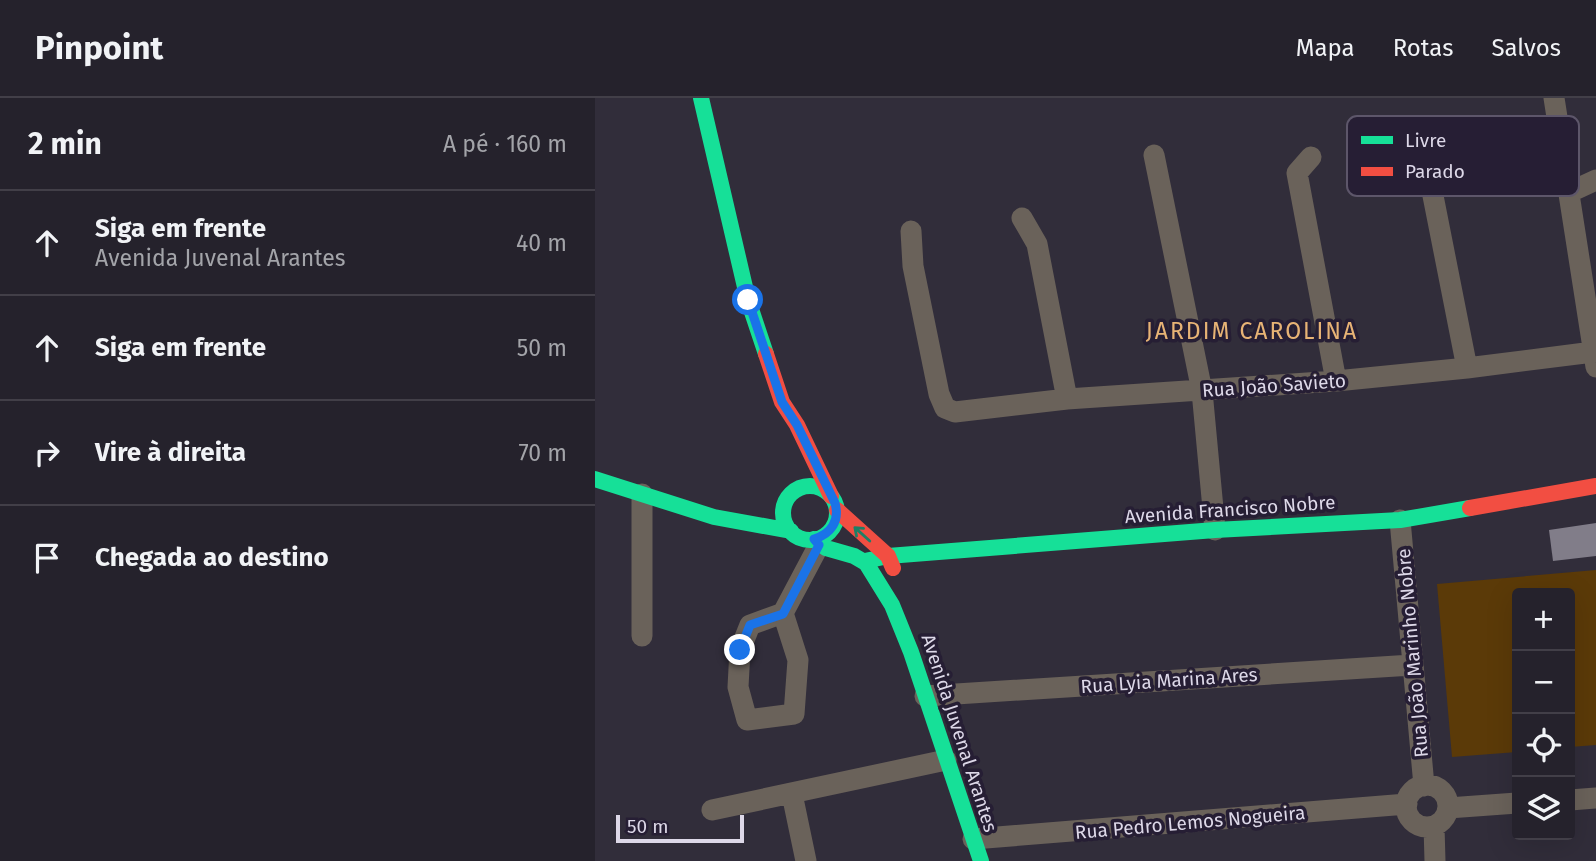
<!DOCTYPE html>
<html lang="pt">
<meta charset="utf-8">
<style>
:root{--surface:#25222c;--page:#312f38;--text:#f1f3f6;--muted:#a3a4a9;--line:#423f48}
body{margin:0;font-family:"Fira Sans",sans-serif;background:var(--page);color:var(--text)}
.controls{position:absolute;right:21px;bottom:21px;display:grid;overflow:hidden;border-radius:7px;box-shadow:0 7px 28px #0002}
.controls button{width:63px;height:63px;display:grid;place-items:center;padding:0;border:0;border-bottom:2px solid var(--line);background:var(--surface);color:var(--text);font:35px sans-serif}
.scale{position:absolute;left:21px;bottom:18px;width:128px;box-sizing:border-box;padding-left:7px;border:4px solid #ddd8e8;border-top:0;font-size:19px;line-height:24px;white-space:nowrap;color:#ddd8e8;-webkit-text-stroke:5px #261e34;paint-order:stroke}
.stop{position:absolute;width:21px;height:21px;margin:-16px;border:5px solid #1a73e8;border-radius:50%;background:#fff}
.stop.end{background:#1a73e8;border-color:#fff;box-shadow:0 2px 7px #0008}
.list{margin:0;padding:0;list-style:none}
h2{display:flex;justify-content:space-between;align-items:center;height:91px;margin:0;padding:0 28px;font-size:30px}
h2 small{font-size:23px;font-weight:400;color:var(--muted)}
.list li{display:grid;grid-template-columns:46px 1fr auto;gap:21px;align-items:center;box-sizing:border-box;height:105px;padding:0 28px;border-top:2px solid var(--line)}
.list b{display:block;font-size:26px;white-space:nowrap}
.list p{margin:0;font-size:23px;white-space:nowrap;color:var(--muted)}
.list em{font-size:23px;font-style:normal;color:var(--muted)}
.icon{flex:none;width:38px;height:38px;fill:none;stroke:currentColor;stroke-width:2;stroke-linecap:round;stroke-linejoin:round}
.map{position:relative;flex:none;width:1001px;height:763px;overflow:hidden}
header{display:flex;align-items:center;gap:42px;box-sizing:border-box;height:98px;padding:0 35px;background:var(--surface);border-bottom:2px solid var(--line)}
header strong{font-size:33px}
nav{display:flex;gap:38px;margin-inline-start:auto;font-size:24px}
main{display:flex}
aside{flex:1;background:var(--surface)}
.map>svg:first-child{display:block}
.green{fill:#5b3a08}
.building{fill:#817d89}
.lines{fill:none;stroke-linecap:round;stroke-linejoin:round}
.street{stroke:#6a625a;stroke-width:21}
.fast{stroke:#16e098;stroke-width:16}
.jam{stroke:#f24e42;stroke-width:16}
.oneway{stroke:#1e7f66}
.route{stroke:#1a73e8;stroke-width:9}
.labels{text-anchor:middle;stroke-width:7;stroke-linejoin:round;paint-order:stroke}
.street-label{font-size:19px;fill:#ddd8e8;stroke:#261e34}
.quarter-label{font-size:23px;letter-spacing:2px;fill:#e7b375;stroke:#261e34}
.key{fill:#261e34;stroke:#5d566a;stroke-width:2}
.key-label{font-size:19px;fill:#ddd8e8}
</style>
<header>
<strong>Pinpoint</strong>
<nav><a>Mapa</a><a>Rotas</a><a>Salvos</a></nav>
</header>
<main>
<aside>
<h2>2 min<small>A pé · 160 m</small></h2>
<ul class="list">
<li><svg class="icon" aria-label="ahead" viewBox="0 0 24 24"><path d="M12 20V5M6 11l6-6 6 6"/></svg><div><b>Siga em frente</b><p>Avenida Juvenal Arantes</p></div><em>40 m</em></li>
<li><svg class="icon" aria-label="ahead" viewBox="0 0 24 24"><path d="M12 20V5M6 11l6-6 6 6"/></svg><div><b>Siga em frente</b></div><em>50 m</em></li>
<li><svg class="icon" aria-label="right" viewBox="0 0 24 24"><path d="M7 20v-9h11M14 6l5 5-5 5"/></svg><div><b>Vire à direita</b></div><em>70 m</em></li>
<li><svg class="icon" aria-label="arrive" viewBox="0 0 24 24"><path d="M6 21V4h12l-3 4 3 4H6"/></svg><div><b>Chegada ao destino</b></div></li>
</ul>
</aside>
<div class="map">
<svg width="1001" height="763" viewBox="0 0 1001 763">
<rect width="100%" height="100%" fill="#312d3a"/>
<path class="green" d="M 1001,472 L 1001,647 L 975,649 L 975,495 L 922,495 L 922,654 L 857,659 L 842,486 Z"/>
<path class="building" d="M 1001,425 L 1001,458 L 958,463 L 954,432 Z"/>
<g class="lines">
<path class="street" d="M 959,0 L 1001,269
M 827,42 L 872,270
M 559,57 L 607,293 L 620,432
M 716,59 L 702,75 L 741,283
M 975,94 L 1001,82
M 427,120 L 442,146 L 472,301
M 316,133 L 318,168 L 344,296 L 350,310 L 360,314 L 472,301 L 741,283 L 872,270 L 998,254
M 47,396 L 47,538
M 805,422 L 829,688
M 188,515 L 203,562 L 199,616 L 152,622 L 143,589 L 145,552 L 155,527 L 188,515 L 224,447
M 330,598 L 817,567
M811 708a21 21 0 1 1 42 0a21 21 0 1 1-42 0Z
M 197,696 L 211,763
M 975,702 L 1001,700
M 853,710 L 922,705
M 117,712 L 351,662
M 839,728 L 840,763
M 378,741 L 812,706"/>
<path class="fast" d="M 106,0 L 153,202 L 171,256
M 0,381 L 119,419 L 196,433
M188 415a27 27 0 1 1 54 0a27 27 0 1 1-54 0Z
M 219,441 L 231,450 L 259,458 L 271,465 L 297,507 L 316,554 L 386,763
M 270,463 L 293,458 L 620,432 L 805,422 L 875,410"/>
<path class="jam" d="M 171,256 L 187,304 L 202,327 L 236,398
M 875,410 L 1001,388
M 242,412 L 293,458 L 298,470"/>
</g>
<defs><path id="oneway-shaft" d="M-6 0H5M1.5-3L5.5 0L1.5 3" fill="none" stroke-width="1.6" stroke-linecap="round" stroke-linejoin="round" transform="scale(1.75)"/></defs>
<use class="oneway" href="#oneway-shaft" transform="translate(267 436) rotate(-138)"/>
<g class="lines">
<path class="route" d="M 145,552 L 155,527 L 188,516 L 224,447 L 219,441 C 236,436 245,423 240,405 L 202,327 L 187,304 L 153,202"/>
</g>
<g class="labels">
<g class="street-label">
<text transform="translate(679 287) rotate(-4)" y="7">Rua João Savieto</text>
<text transform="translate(635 411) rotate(-4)" y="7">Avenida Francisco Nobre</text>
<text transform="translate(817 555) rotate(-95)" y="7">Rua João Marinho Nobre</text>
<text transform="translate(574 582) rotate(-4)" y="7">Rua Lyia Marina Ares</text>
<text transform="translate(365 635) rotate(72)" y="7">Avenida Juvenal Arantes</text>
<text transform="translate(595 724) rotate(-5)" y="7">Rua Pedro Lemos Nogueira</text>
</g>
<g class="quarter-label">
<text x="657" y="241">JARDIM CAROLINA</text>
</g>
</g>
<rect x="752" y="18" width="232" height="80" rx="10" class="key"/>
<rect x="766" y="38" width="32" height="8" fill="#16e098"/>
<rect x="766" y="69" width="32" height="9" fill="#f24e42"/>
<g class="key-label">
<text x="810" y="49">Livre</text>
<text x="810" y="80">Parado</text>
</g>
</svg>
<div class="controls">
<button>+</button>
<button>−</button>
<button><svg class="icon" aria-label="locate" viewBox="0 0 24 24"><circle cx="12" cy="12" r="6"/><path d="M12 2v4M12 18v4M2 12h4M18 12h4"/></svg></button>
<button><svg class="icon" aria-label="layers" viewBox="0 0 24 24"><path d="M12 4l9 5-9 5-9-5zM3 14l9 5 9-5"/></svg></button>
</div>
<div class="scale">50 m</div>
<div class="stop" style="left:153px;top:202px"></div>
<div class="stop end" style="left:145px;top:552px"></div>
</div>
</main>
